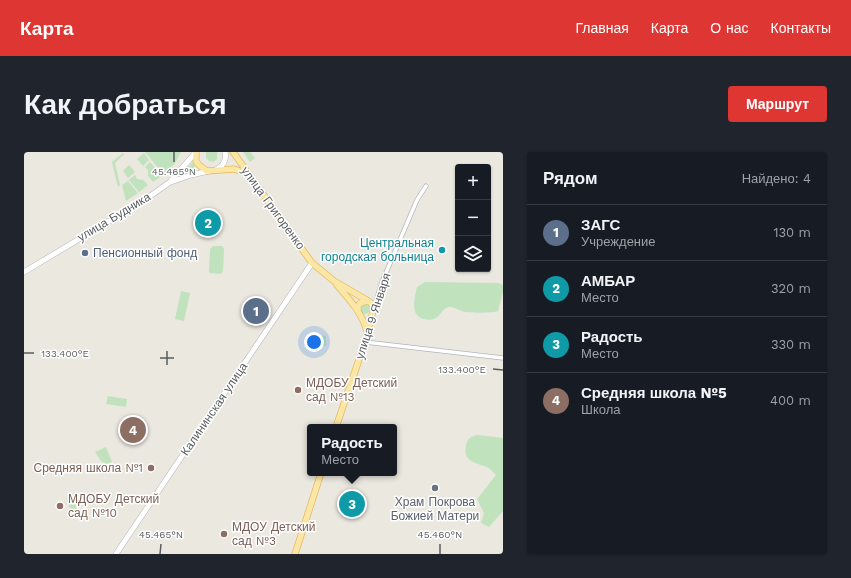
<!DOCTYPE html>
<html lang="ru">
<meta charset="utf-8">
<style>
:root{--surface:#171b24;--page:#20242c;--text:#f1f3f6;--muted:#9ea1a6;--line:#363941;--accent:#de3633}
body{margin:0;font-family:"Work Sans",sans-serif;background:var(--page);color:var(--text)}
.controls{position:absolute;right:12px;top:12px;display:grid;overflow:hidden;border-radius:4px;box-shadow:0 1px 3px #0004}
.controls button{width:36px;height:36px;display:grid;place-items:center;padding:0;border:0;border-bottom:1px solid var(--line);background:var(--surface);color:var(--text);font:20px sans-serif}
.you{position:absolute;left:290px;top:190px;width:14px;height:14px;margin:-10px;border:3px solid #fff;border-radius:50%;background:#1a73e8;box-shadow:0 0 0 6px #1a73e833}
.badge{display:grid;place-items:center;width:26px;height:26px;border-radius:50%;background:var(--accent);color:#fff;font-size:13px;font-weight:700}
.pin{position:absolute;translate:-50% -50%;border:2px solid #fff;box-shadow:0 1px 4px #0006}
.popup{position:absolute;left:283px;top:272px;width:90px;height:52px;box-sizing:border-box;display:grid;place-content:center;border-radius:4px;background:var(--surface);filter:drop-shadow(0 1px 3px #0005);font-size:13px;white-space:nowrap;color:var(--muted)}
.popup b{font-size:15px;color:var(--text)}
.popup::after{content:'';position:absolute;left:50%;top:100%;margin-left:-8px;border:8px solid transparent;border-top-color:var(--surface)}
.list{margin:0;padding:0;list-style:none}
h2{display:flex;justify-content:space-between;align-items:center;height:52px;margin:0;padding:0 16px;font-size:17px}
h2 small{font-size:13px;font-weight:400;color:var(--muted)}
.list li{display:grid;grid-template-columns:26px 1fr auto;gap:12px;align-items:center;box-sizing:border-box;height:56px;padding:0 16px;border-top:1px solid var(--line)}
.list b{display:block;font-size:15px;white-space:nowrap}
.list p{margin:0;font-size:13px;white-space:nowrap;color:var(--muted)}
.list em{font-size:13px;font-style:normal;color:var(--muted)}
.icon{flex:none;width:22px;height:22px;fill:none;stroke:currentColor;stroke-width:2;stroke-linecap:round;stroke-linejoin:round}
.map{position:relative;flex:none;width:479px;height:402px;overflow:hidden;border-radius:4px}
header{display:flex;align-items:center;gap:24px;box-sizing:border-box;height:56px;padding:0 20px;background:var(--accent);color:#fff}
header strong{font-size:19px}
nav{display:flex;gap:22px;margin-inline-start:auto;font-size:14px}
.intro{display:flex;align-items:center;justify-content:space-between;box-sizing:border-box;height:96px;padding:0 24px}
h1{margin:0;font-size:28px}
.button{padding:10px 18px;border-radius:4px;background:var(--accent);color:#fff;font-size:14px;font-weight:700}
main{display:flex;gap:24px;padding:0 24px}
aside{flex:1;background:var(--surface);border-radius:4px;box-shadow:0 1px 3px #0004}
.map>svg:first-child{display:block}
.green{fill:#c0e2bd}
.lines{fill:none;stroke-linecap:round;stroke-linejoin:round}
.street-casing{stroke:#b3b6ba;stroke-width:5}
.secondary-casing{stroke:#b2b6ba;stroke-width:6}
.primary-casing{stroke:#e8b85c;stroke-width:7}
.street{stroke:#fff;stroke-width:3.5}
.secondary{stroke:#fff;stroke-width:5}
.primary{stroke:#fae7a6;stroke-width:5.5}
.ticks{fill:none;stroke:#595d60;stroke-width:1.5}
.culture-dot{fill:#0f9aa8;stroke:#fff;stroke-width:1.5}
.service-dot{fill:#5c6f8a;stroke:#fff;stroke-width:1.5}
.education-dot{fill:#8d6e63;stroke:#fff;stroke-width:1.5}
.worship-dot{fill:#6b7280;stroke:#fff;stroke-width:1.5}
.labels{text-anchor:middle;stroke-width:3;stroke-linejoin:round;paint-order:stroke}
.street-label{font-size:12px;fill:#595d60;stroke:#fff}
.culture-label{font-size:12px;fill:#0d838f;stroke:#fff;text-anchor:end}
.service-label{font-size:12px;fill:#4e5e75;stroke:#fff;text-anchor:start}
.education-label{font-size:12px;fill:#785e54;stroke:#fff;text-anchor:start}
.worship-label{font-size:12px;fill:#5b616d;stroke:#fff}
.ticks-label{font-size:10px;text-anchor:middle;fill:#595d60;stroke:#fff;stroke-width:3;stroke-linejoin:round;paint-order:stroke}
</style>
<header>
<strong>Карта</strong>
<nav><a>Главная</a><a>Карта</a><a>О нас</a><a>Контакты</a></nav>
</header>
<div class="intro"><h1>Как добраться</h1><a class="button">Маршрут</a></div>
<main>
<div class="map">
<svg width="479" height="402" viewBox="0 0 479 402">
<rect width="100%" height="100%" fill="#ebe8e0"/>
<path class="green" d="M 121,0 L 157,0 L 151,11 L 140,23 Z
M 182,0 L 193,0 L 193,7 C 189,11 185,10 182,6 Z
M 219,0 L 226,0 L 231,6 L 226,10 Z
M 99,1 L 100,2 L 91,11 L 96,33 L 94,35 L 88,10 Z
M 120,1 L 125,8 L 119,14 L 113,7 Z
M 126,10 L 138,24 L 129,30 L 124,24 L 124,18 L 121,15 Z
M 169,10 L 172,17 L 156,23 Z
M 105,13 L 111,20 L 104,26 L 99,19 Z
M 111,23 L 113,27 L 119,28 L 124,33 L 115,40 L 105,28 Z
M 104,29 L 114,41 L 102,49 L 98,33 Z
M 189,94 L 198,94 L 200,96 L 199,119 L 197,122 L 185,121 L 186,97 Z
M 401,130 L 475,131 L 479,133 L 479,140 L 474,159 C 470,161 446,161 441,160 C 436,159 431,155 426,155 C 419,155 417,163 412,166 C 409,168 403,168 400,167 C 385,164 391,145 393,135 Z
M 157,139 L 166,141 L 160,169 L 151,167 Z
M336 157a5 5 0 1 1 10 0a5 5 0 1 1-10 0Z
M 293,183 L 302,184 L 302,194 L 293,194 Z
M 84,244 L 103,247 L 102,255 L 82,252 Z
M 453,283 L 479,286 L 479,359 L 465,375 L 457,371 L 460,361 L 453,347 L 472,323 C 470,321 467,318 465,316 C 455,311 438,311 442,294 C 443,287 446,285 453,283 Z
M 82,295 L 88,310 L 82,312 L 77,309 L 71,300 Z
M 49,344 L 53,357 L 47,359 L 42,346 Z"/>
<g class="lines">
<defs>
<path id="street" d="M 350,156 L 358,130 L 393,48 L 402,34
M 341,190 L 479,206"/>
<path id="secondary" d="M 192,18 C 199,14 203,8 201,0
M 147,30 L 167,23 L 185,19
M 0,120 L 122,47 L 146,30 L 172,0
M 92,402 L 288,111"/>
<path id="primary" d="M 172,0 L 172,9 L 175,13 L 183,19 L 210,17 L 222,21
M 209,0 L 288,111 L 310,129 L 346,150 L 349,154 L 349,159 L 341,190 L 312,275
M 313,133 C 325,147 338,161 343,179
M 334,159 L 334,155 L 336,151 L 343,149
M 271,402 L 297,321"/>
</defs>
<use href="#street" class="street-casing"/>
<use href="#secondary" class="secondary-casing"/>
<use href="#primary" class="primary-casing"/>
<use href="#street" class="street"/>
<use href="#secondary" class="secondary"/>
<use href="#primary" class="primary"/>
</g>
<path class="ticks" d="M 150,10 L 150,0M 0,201 L 10,201M 136,206 L 150,206M 143,213 L 143,199M 469,217 L 479,218M 136,402 L 137,392M 416,402 L 416,392"/>
<circle class="culture-dot" cx="418" cy="98" r="4"/>
<circle class="service-dot" cx="61" cy="101" r="4"/>
<g class="education-dot">
<circle cx="274" cy="238" r="4"/>
<circle cx="127" cy="316" r="4"/>
<circle cx="36" cy="354" r="4"/>
<circle cx="200" cy="382" r="4"/>
</g>
<circle class="worship-dot" cx="411" cy="336" r="4"/>
<g class="labels">
<g class="street-label">
<text transform="translate(249 56) rotate(54)" y="4">улица Григоренко</text>
<text transform="translate(90 65) rotate(-31)" y="4">улица Будника</text>
<text transform="translate(349 164) rotate(-72)" y="4">улица 9 Января</text>
<text transform="translate(190 257) rotate(-56)" y="4">Калининская улица</text>
</g>
<g class="culture-label">
<text x="410" y="95">Центральная<tspan x="410" dy="14">городская больница</tspan></text>
</g>
<g class="service-label">
<text x="69" y="105">Пенсионный фонд</text>
</g>
<g class="education-label">
<text x="282" y="235">МДОБУ Детский<tspan x="282" dy="14">сад №13</tspan></text>
<text x="119" y="320" text-anchor="end">Средняя школа №1</text>
<text x="44" y="351">МДОБУ Детский<tspan x="44" dy="14">сад №10</tspan></text>
<text x="208" y="379">МДОУ Детский<tspan x="208" dy="14">сад №3</tspan></text>
</g>
<g class="worship-label">
<text x="411" y="354">Храм Покрова<tspan x="411" dy="14">Божией Матери</tspan></text>
</g>
</g>
<g class="ticks-label">
<text x="150" y="23">45.465°N</text>
<text x="41" y="205">133.400°E</text>
<text x="438" y="221">133.400°E</text>
<text x="137" y="386">45.465°N</text>
<text x="416" y="386">45.460°N</text>
</g>
</svg>
<div class="controls">
<button>+</button>
<button>−</button>
<button><svg class="icon" aria-label="layers" viewBox="0 0 24 24"><path d="M12 4l9 5-9 5-9-5zM3 14l9 5 9-5"/></svg></button>
</div>
<div class="you"></div>
<div class="pin badge" style="left:232px;top:159px;background:#5c6f8a">1</div>
<div class="pin badge" style="left:184px;top:71px;background:#0f9aa8">2</div>
<div class="pin badge" style="left:328px;top:352px;background:#0f9aa8">3</div>
<div class="popup"><b>Радость</b>Место</div>
<div class="pin badge" style="left:109px;top:278px;background:#8d6e63">4</div>
</div>
<aside>
<h2>Рядом<small>Найдено: 4</small></h2>
<ul class="list">
<li><span class="badge" style="background:#5c6f8a">1</span><div><b>ЗАГС</b><p>Учреждение</p></div><em>130 m</em></li>
<li><span class="badge" style="background:#0f9aa8">2</span><div><b>АМБАР</b><p>Место</p></div><em>320 m</em></li>
<li><span class="badge" style="background:#0f9aa8">3</span><div><b>Радость</b><p>Место</p></div><em>330 m</em></li>
<li><span class="badge" style="background:#8d6e63">4</span><div><b>Средняя школа №5</b><p>Школа</p></div><em>400 m</em></li>
</ul>
</aside>
</main>
